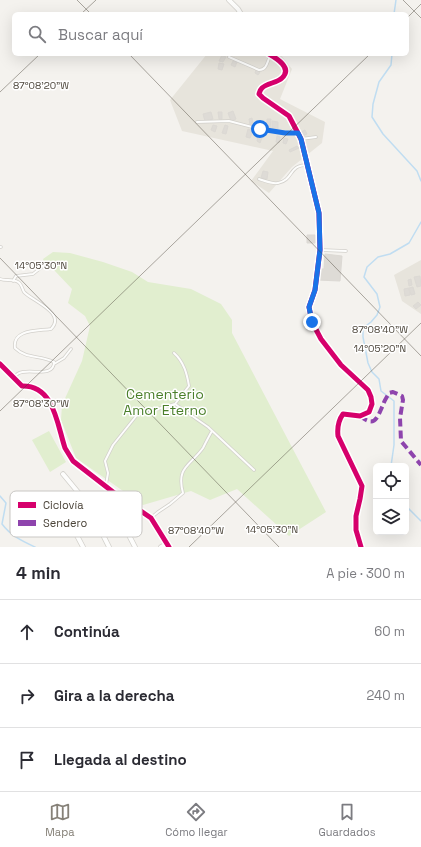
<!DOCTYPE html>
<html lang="es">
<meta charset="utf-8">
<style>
:root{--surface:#fff;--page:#f2f2f3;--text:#2b2b33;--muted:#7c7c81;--line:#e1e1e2;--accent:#868178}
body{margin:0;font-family:"Space Grotesk",sans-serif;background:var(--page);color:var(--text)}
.controls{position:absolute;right:12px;bottom:12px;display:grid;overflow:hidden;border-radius:6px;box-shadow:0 4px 16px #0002}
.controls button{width:36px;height:36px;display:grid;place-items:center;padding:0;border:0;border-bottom:1px solid var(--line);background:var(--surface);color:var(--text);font:20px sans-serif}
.stop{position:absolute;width:12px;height:12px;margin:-9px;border:3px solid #1a73e8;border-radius:50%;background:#fff}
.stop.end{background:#1a73e8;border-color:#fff;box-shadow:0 1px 4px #0008}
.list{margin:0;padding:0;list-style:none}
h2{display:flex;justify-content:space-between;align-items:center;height:52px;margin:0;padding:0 16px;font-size:17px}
h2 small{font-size:13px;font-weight:400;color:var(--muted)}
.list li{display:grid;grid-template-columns:26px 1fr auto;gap:12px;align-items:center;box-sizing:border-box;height:64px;padding:0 16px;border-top:1px solid var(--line)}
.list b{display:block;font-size:15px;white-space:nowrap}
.list em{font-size:13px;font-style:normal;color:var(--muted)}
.icon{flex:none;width:22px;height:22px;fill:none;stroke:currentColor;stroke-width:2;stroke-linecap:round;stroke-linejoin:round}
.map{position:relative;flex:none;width:421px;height:547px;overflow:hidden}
.search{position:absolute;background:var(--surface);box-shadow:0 4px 16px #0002;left:12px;right:12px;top:12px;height:44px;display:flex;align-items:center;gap:10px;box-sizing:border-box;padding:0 14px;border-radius:6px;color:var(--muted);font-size:15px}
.sheet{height:244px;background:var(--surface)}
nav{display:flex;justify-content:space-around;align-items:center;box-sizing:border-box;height:56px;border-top:1px solid var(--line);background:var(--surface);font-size:11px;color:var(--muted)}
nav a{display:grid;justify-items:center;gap:2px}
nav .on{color:var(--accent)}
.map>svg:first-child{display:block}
.residential{fill:#e7e4dc}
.green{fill:#e1eecf}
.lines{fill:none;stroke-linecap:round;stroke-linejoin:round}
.stream{stroke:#c0ddf1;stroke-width:1.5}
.building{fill:#dedbd6;stroke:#dcd9d4}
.service-casing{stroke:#d2d0cb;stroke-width:3.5}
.minor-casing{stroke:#d2d0cb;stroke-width:5.5}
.service{stroke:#fdfdfc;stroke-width:2}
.minor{stroke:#fdfdfc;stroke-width:4}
.quiet{stroke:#8e44ad;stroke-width:4;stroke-dasharray:8 4;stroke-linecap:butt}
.cycleway-casing{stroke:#fff;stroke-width:8}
.cycleway{stroke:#d6006c;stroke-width:5}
.route{stroke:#1a73e8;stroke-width:5}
.ticks{fill:none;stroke:#4b4439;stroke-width:1;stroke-opacity:0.45}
.labels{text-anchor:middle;stroke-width:3;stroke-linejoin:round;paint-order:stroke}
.park-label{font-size:14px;fill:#4a7f2a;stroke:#fff}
.key{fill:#fff;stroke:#c9c7c4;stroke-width:1}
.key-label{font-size:11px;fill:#4b4439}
.ticks-label{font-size:10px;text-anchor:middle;fill:#4b4439;stroke:#fff;stroke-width:3;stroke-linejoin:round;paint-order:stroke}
</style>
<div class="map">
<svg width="421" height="547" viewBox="0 0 421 547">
<rect width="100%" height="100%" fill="#f4f2ee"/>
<path class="residential" d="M 207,54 L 280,54 L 292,69 L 280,99 L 325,122 L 322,143 L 292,167 L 269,193 L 251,181 L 273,151 L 182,131 L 170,100 Z
M 421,260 L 421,314 L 402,301 L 394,275 Z"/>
<path class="green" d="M 53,252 L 70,253 L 103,262 L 132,272 L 148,282 L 191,289 L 221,304 L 232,320 L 232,333 L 326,512 L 289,536 L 237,489 L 210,500 L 191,491 L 143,505 L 76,458 L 61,420 L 62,405 L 82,361 L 90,326 L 85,316 L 68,303 L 72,289 L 54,270 L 46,267 L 43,259 Z
M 49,431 L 66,462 L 50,472 L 32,440 Z"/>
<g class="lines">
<path class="stream" d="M 394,14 L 396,0
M 392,54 L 391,65 L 379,82 L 373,104 L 372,117 L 383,134 L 417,171 L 421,181
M 391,466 L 394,445 L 394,401 L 381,391 L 379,379 L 372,372 L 368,363 L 363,337 L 363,328 L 371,322 L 377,315 L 380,307 L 377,294 L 364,277 L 367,267 L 378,257 L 390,254 L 409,243 L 421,222
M 0,496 L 6,503 L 2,524 C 11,536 22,541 35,547
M 406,506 L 421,521"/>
</g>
<path class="building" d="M 222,55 L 226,57 L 223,62 L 219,61 Z
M 233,61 L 237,62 L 235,67 L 231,65 Z
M 219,63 L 224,64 L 222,70 L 218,69 Z
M 256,70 L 260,72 L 258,75 L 255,73 Z
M 233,111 L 236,119 L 231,121 L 228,113 Z
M 211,112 L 213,119 L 205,121 L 203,114 Z
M 218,112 L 222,112 L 222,119 L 219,119 Z
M 252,118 L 253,125 L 250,125 L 249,119 Z
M 267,119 L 271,119 L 270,129 L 267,129 Z
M 272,121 L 278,122 L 278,129 L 272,129 Z
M 213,125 L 217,126 L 215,132 L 211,130 Z
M 225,125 L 228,126 L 226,134 L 222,133 Z
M 248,129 L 253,131 L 250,138 L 246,137 Z
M 305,130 L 307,134 L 303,136 L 301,132 Z
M 259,133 L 263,135 L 260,143 L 257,141 Z
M 277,136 L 280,137 L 279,143 L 276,142 Z
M 284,138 L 288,139 L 286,144 L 283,143 Z
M 297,146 L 299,148 L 290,152 L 289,150 Z
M 263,171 L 268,172 L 267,179 L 261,178 Z
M 307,235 L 315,235 L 315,243 L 307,243 Z
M 325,254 L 342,256 L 340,281 L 317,280 L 317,269 L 324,269 Z
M 420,276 L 421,286 L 417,287 L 414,277 Z
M 411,279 L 412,285 L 409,286 L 408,280 Z
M 413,287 L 415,294 L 411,295 L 409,288 Z
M 409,288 L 410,295 L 405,296 L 404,289 Z
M 418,302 L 421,305 L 416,309 L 413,306 Z"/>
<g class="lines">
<defs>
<path id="service" d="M 229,57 L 259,70 C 267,70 267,62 270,56
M 197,122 L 229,121 L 260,129 L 285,133 L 297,133
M 301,139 L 316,137
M 259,179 C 265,181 272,184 278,183 C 294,180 288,165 307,165
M 0,247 L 1,247
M 321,250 L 346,251
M 0,279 C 5,281 13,279 18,282 C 22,284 22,289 24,292 C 32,301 67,313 51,329 C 38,331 12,329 15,348 C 26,359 40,355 54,362 C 54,381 21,364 15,377
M 13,281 L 16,276 L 33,274 L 43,266
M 54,364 L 64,358 L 71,349
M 175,404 L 208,427 L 254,470
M 106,485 L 108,473 L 105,461 L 113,445 L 137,415 L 175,404 L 189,386 C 187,374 184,362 174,353
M 152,517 L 158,512 L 170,504 L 183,493 C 176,467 190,466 203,448 C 206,442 209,436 212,431"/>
<path id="minor" d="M 229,0 L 238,9 L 241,14
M 269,54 C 276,58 293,68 282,78 C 277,83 267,83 262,88 C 260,90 260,91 259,94 L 263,98 L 289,116 L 301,139 L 319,213 L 320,250 L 315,290 L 309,307 L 312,322 L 321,339 L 341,365 L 368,390 L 371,397 L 372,404 L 369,412 L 360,416 L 343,414 C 338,421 337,427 338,436 L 362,486 L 360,499 L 356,516 L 356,530 L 361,547
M 0,364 L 22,386 C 54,385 57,424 65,448 L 73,461 L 113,492 L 151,518 L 169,547
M 63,474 L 87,503 L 109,547
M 120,518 L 135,547
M 74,530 L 83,547
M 161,547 L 167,544"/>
</defs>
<use href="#service" class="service-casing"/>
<use href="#minor" class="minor-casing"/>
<use href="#service" class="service"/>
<use href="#minor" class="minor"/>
<path class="quiet" d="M 360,416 C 375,428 377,418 383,405 C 384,401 387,397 389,393 L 393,392 L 402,396 L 403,400 L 400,418 L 401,441 L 421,465"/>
<defs>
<path id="cycleway" d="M 269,54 C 276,58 293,68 282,78 C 277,83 267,83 262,88 C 260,90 260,91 259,94 L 263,98 L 289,116 L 301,139 L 319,213 L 320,250 L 315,290 L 309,307 L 312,322 L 321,339 L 341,365 L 368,390 L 371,397 L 372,404 L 369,412 L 360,416 L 343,414 C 338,421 337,427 338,436 L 362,486 L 360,499 L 356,516 L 356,530 L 361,547
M 0,364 L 22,386 C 54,385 57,424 65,448 L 73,461 L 113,492 L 151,518 L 169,547"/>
</defs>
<use href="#cycleway" class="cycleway-casing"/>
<use href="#cycleway" class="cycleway"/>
</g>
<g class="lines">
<path class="route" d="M 260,129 L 285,133 L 298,133 L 301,139 L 319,213 L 320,250 L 315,290 L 309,307 L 312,322"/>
</g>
<path class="ticks" d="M 77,0 L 91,14M 403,0 L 421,18M 81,14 L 96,0M 407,18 L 421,4M 129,54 L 421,356M 0,92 L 40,54M 0,258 L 279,547M 0,411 L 370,54M 189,547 L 421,323"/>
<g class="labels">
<g class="park-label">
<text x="165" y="399">Cementerio<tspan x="165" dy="16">Amor Eterno</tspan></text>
</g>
</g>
<rect x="10" y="491" width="132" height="46" rx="6" class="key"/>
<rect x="18" y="502" width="18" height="6" fill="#d6006c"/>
<rect x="18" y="520" width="18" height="6" fill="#8e44ad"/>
<g class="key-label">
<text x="43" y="509">Ciclovía</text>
<text x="43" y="527">Sendero</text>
</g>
<g class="ticks-label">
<text x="41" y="89">87°08'20"W</text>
<text x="41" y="269">14°05'30"N</text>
<text x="380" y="333">87°08'40"W</text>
<text x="380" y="352">14°05'20"N</text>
<text x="41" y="407">87°08'30"W</text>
<text x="272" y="533">14°05'30"N</text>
<text x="196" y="534">87°08'40"W</text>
</g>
</svg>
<div class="controls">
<button><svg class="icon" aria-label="locate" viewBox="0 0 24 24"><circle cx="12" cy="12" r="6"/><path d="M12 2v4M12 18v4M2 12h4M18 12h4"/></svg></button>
<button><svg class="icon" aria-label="layers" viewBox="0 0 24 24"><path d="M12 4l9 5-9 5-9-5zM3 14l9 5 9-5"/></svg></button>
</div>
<div class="stop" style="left:260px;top:129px"></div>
<div class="stop end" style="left:312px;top:322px"></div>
<div class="search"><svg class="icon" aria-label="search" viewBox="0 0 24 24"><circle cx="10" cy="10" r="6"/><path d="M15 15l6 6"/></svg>Buscar aquí</div>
</div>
<section class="sheet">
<h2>4 min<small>A pie · 300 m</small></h2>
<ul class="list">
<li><svg class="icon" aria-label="ahead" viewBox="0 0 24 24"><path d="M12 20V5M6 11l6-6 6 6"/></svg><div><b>Continúa</b></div><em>60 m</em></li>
<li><svg class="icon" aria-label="right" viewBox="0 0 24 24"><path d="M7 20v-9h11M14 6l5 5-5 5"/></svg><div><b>Gira a la derecha</b></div><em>240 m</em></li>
<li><svg class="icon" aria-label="arrive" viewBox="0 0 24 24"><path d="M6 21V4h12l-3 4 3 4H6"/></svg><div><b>Llegada al destino</b></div></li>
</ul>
</section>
<nav>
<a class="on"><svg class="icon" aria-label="map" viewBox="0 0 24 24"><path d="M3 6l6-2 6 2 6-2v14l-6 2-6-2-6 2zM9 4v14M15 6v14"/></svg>Mapa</a>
<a><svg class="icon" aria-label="directions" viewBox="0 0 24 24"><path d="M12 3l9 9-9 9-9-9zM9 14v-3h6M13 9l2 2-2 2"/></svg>Cómo llegar</a>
<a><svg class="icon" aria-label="saved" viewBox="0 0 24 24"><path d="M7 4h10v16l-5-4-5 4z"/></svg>Guardados</a>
</nav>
